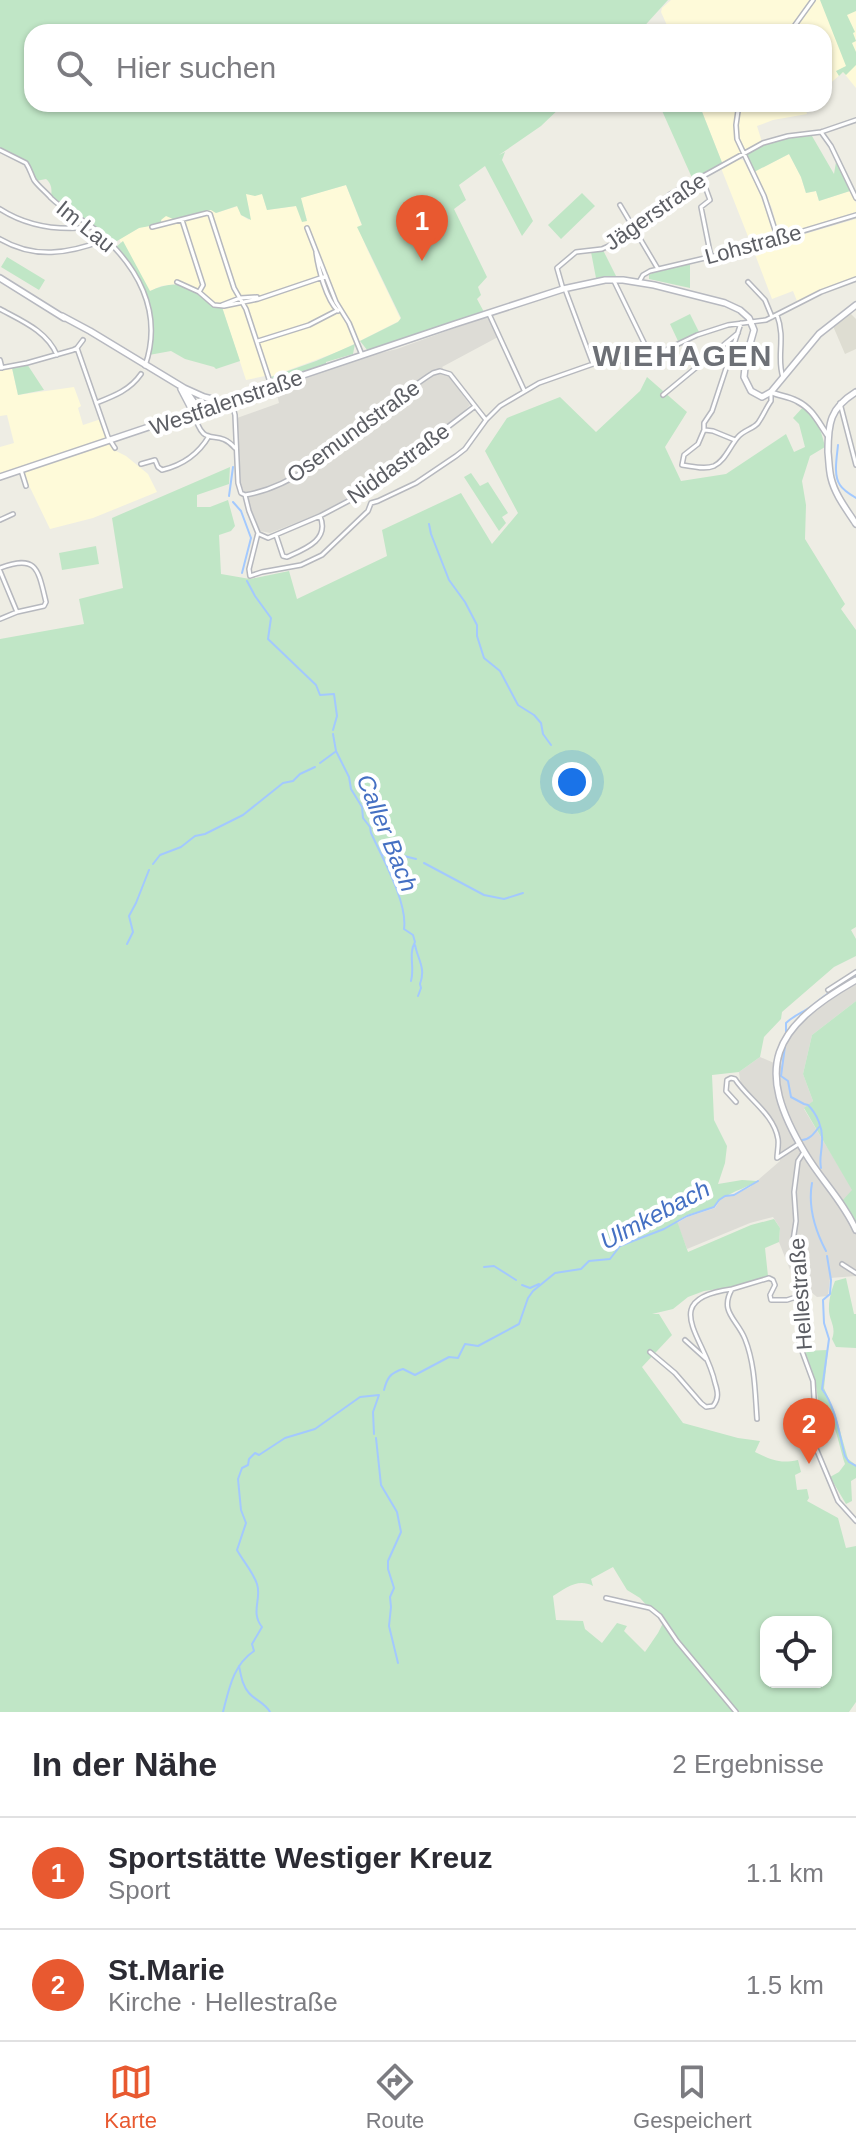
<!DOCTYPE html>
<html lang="de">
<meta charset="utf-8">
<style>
:root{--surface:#fff;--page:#f7f7f7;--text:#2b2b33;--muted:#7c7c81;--line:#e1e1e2;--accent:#e85930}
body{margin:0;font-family:Helvetica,sans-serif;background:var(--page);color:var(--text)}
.controls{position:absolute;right:24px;bottom:24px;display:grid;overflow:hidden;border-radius:16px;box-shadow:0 2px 6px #0004}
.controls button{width:72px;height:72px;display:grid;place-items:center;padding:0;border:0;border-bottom:2px solid var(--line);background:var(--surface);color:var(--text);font:40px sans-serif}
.you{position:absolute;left:572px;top:782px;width:28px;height:28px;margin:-20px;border:6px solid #fff;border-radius:50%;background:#1a73e8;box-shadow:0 0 0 12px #1a73e833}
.badge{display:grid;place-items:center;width:52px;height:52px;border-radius:50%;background:var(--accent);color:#fff;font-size:26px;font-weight:700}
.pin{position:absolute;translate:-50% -66px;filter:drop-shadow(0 2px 4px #0008)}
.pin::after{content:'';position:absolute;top:42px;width:28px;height:24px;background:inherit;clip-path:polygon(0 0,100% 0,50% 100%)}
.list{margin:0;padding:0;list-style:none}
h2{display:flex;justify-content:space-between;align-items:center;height:104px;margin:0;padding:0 32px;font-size:34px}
h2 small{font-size:26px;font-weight:400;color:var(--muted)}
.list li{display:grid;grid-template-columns:52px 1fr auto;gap:24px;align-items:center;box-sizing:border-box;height:112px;padding:0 32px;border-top:2px solid var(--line)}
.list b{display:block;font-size:30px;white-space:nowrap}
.list p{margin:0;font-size:26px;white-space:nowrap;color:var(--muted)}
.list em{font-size:26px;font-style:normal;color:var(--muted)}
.icon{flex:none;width:44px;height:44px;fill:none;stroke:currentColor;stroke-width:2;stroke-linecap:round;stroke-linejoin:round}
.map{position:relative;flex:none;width:856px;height:1712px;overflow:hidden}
.search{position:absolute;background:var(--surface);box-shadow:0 2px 6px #0004;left:24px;right:24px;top:24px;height:88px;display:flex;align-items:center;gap:20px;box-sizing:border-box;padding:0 28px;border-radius:24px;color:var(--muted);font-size:30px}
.sheet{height:328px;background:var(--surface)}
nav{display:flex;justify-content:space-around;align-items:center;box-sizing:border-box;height:112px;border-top:2px solid var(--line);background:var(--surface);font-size:22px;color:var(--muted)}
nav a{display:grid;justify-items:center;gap:4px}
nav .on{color:var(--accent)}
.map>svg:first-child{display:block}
.commercial{fill:#fefad9}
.industrial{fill:#dddcd6}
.education{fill:#deddd2}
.green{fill:#c0e6c6;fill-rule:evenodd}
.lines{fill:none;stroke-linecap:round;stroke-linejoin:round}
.stream{stroke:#a3c9fe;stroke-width:2}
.minor-casing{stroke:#b6b8be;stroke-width:6}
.tertiary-casing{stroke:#b6b8be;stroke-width:7}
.secondary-casing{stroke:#b7b9c0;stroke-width:8}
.minor{stroke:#fff;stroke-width:3}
.tertiary{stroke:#fff;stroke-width:4}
.secondary{stroke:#fff;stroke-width:5}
.labels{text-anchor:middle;stroke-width:8;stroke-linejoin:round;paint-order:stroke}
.street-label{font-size:22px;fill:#5c5e64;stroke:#fff}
.water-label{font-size:24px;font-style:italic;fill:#4570c3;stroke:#fff}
.district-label{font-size:30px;font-weight:bold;letter-spacing:2px;fill:#6d7076;stroke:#fff}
</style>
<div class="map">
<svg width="856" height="1712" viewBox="0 0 856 1712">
<rect width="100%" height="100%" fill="#eeede4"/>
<path class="commercial" d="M 671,0 L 856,0 L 856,88 L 843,72 L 824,89 L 824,32 L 670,32 L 661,12 L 662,8 Z
M 699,104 L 808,104 L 805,107 L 807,114 L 773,120 L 757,126 L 762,142 L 723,165 Z
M 789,154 L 801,177 L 806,193 L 816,191 L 819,201 L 850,191 L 856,203 L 856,212 L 782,235 L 778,232 L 772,208 L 754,172 Z
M 739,159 L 743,160 L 760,193 L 774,235 L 771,238 L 751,244 L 721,168 Z
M 346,185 L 362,226 L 358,227 L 367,249 L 401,320 L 340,351 L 267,378 L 265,376 L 246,380 L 222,307 L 218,307 L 177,284 L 161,286 L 148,292 L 119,239 L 141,227 L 161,224 L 162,217 L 166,216 L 186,217 L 211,210 L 216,213 L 238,206 L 241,215 L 249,220 L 250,212 L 245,194 L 262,193 L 267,210 L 296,206 L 307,220 L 300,198 Z
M 856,219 L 856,277 L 797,301 L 793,291 L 772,299 L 753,249 Z
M 12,368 L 18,395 L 74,387 L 81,406 L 78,408 L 83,425 L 101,419 L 108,440 L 114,450 L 126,456 L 148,474 L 157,492 L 93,518 L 50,529 L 23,473 L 0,476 L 0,447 L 14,443 L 7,415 L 0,416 L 0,370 Z"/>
<path class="industrial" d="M 488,316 L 498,337 L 442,367 L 470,405 L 459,416 L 360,491 L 321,513 L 270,533 L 260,531 L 241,485 L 237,418 L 279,403 L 275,386 L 364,357 L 397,349 Z
M 854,983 L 856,984 L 856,1001 L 812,1035 L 803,1074 L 813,1101 L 804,1109 L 853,1190 L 841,1203 L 856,1232 L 856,1276 L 830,1278 L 828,1296 L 817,1297 L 811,1292 L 800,1276 L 792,1275 L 779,1242 L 780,1228 L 773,1217 L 750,1223 L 687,1249 L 677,1223 L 687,1217 L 715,1208 L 720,1200 L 726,1196 L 734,1195 L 750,1187 L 780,1161 L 777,1153 L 778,1136 L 766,1113 L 741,1087 L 739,1072 L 760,1057 L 781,1066 L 784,1046 L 795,1031 L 812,1013 Z"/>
<path class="education" d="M 850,313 L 856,319 L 856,349 L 845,354 L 833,326 Z"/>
<path class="green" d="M 0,0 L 668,0 L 639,32 L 32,32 L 32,104 L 564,104 L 541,126 L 499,155 L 505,152 L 502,160 L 533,221 L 522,236 L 485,166 L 459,185 L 466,200 L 454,209 L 487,277 L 478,287 L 481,295 L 477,299 L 484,312 L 368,351 L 360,341 L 398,322 L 401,318 L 357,227 L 362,225 L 346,185 L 301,198 L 307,221 L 302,222 L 296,206 L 267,210 L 262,194 L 255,196 L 246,194 L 251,220 L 241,215 L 237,206 L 216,213 L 211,210 L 173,219 L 166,216 L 161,220 L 161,224 L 139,228 L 112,244 L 92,226 L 61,206 L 51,197 C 52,190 52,184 46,179 L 36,181 L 27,161 L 0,150 Z
M 820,0 L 856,0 L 856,11 L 847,15 L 855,32 L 853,33 L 856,41 L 852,43 L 856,52 L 856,65 L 846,75 L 843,72 L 839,76 L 836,71 L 846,66 Z
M 659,104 L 699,104 L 723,165 L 693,180 Z
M 812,136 L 834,174 L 836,162 L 850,191 L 819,201 L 816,191 L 806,193 L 801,177 L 789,154 L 754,172 L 746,154 C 766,141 789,138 812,136 Z
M 582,193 L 595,206 L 561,239 L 548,225 Z
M 123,241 L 150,291 C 167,283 183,281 200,293 C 208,299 211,304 222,307 L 240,361 L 216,369 L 214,367 L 185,359 L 171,351 L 149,355 C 158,305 144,285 116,247 Z
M 603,250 L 616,276 L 596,278 L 591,252 Z
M 7,257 L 45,280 L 39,290 L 1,267 Z
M 690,264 L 690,288 L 649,279 L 649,275 L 652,273 Z
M 690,314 L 699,332 L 678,341 L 670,324 Z
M 355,344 L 353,354 L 326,362 L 326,365 L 277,382 L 271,377 L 316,361 Z
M 27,364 L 44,390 L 18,395 L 12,368 Z
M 647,377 L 687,412 L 665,447 L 681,481 L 726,474 L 786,434 L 794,452 L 805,447 L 799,424 L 793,418 L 804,406 C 817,419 821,429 825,447 L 810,456 L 802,481 L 806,505 L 805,539 L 845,604 L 841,609 L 856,630 L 856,927 L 851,930 L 856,939 L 856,956 L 834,967 L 782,1012 L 781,1019 L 764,1037 L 760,1057 L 739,1072 L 712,1075 L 714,1120 L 727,1146 L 725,1163 L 718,1184 L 742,1180 L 757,1181 C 743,1190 722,1194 714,1207 L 687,1215 L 677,1221 L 688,1252 L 751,1225 L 774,1219 L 780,1228 L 779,1242 L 765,1248 L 768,1276 L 739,1286 L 704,1291 L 688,1297 L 673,1309 L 652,1314 L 659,1314 L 672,1335 L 642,1367 L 683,1423 L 738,1438 L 760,1441 L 755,1452 C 772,1460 779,1464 798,1460 L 801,1472 L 795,1475 L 797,1490 L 807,1489 L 809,1498 L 807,1501 L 838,1518 L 846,1548 L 856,1546 L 856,1702 L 849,1712 L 0,1712 L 0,639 L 84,624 L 79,599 L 123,588 L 112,518 L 230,467 L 229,484 L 197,495 L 197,507 L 210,507 L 228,500 L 235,526 L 231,531 L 219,535 L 221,574 L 250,579 L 289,571 L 297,599 L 387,556 L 382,530 L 461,493 L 492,544 L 518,513 L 485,451 L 507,418 L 560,397 L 596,432 L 640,391 ZM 613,1567 L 627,1590 L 640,1598 L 663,1623 L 658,1633 L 645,1652 L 624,1631 L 627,1626 L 617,1623 L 602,1643 L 585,1629 L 583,1621 L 556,1620 L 553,1596 C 566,1588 578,1578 593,1586 L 591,1579 ZM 766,1622 L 826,1622 L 826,1682 L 766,1682 Z
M 471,473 L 480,486 L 488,482 L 508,513 L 502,517 L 506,523 L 499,531 L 464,477 Z
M 96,546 L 99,564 L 62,570 L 59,553 Z
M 856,1001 L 856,1226 L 842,1201 L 852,1190 L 804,1108 L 813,1101 L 803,1074 L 812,1035 Z
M 846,1278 L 854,1314 L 856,1314 L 856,1348 L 836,1347 L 832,1339 C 837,1326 828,1320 829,1307 C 829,1298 832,1289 835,1281 Z
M 828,1350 L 824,1388 L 835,1413 L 848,1459 L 856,1465 L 856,1478 L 851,1481 L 852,1501 L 846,1504 L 830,1477 L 839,1472 L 845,1464 C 838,1443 835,1415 818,1400 C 816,1381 812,1367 803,1351 Z"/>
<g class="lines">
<path class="stream" d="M 838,445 C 837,457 833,475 840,485 C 843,490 851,495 856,498
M 229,496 L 233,467
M 233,502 L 241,511 L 251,538 L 242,573
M 429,524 L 431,534 L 449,580 L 465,602 L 477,625 L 477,636 L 484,658 L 500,671 L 518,705 L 534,715 L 541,723 L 543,734 L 551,745
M 247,581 L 255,596 L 271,618 L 268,639 L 316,685 L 320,695 L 334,694 L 337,716 L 333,730
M 333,734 L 336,751 L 349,777 L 351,789 L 362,807 L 363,818 L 370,827 L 371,833 C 382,857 408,903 404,929 L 413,935 L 415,942 C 408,954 415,968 411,981
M 320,763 L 335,752
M 382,855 L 400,855 L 416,859
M 424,863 L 484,895 L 504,899 L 523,893
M 153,864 L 160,855 L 181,847 L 195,836 L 205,834 L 243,815 L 283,783 L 293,781 L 300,774 L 315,767
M 127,944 L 133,932 L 129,916 L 136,903 L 149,870
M 415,945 C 418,960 426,968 420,984 L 421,988 L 418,996
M 786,1032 L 786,1023 C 794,1015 805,1012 813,1005 C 827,994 840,984 856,976
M 785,1046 L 781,1076 L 788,1081 L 791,1097 L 804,1104 L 808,1105 C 817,1114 823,1128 822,1141 C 822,1151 819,1158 821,1168
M 802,1140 C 810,1140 815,1132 819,1127
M 812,1183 C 808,1205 815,1230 826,1251
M 827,1256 L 831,1280 L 830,1294 L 823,1300 L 824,1323 L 829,1339 L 822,1389 C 836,1407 839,1434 845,1456 L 849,1462 L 856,1466
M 484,1267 L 494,1266 L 516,1280
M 522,1285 L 530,1288 L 539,1284
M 384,1390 C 387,1378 390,1373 403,1369 L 415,1375 L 449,1357 L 458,1358 L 465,1344 L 478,1346 L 519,1324 L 528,1298 L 533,1291 L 555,1273 L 581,1269 L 589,1261 L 610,1259 L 620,1246 L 664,1229 L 687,1216 L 714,1207 L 719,1200 L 725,1196 L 734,1195 L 758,1181
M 376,1438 L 381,1485 L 397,1512 L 401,1532 L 388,1561 L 388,1569 L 394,1588 L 390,1597 L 391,1607 L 389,1626 L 398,1663
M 239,1666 C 241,1675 242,1685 249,1693 C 255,1700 265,1703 270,1712
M 223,1712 C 229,1689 233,1665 254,1651 L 252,1644 L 262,1627 C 250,1612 262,1599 257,1584 C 253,1572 243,1561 237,1550 L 246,1523 L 241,1510 L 238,1479 L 242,1468 L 248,1465 L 249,1459 L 255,1453 L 259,1455 L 285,1438 L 315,1429 L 360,1397 L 379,1395 L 373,1412 L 374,1434"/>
<defs>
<path id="minor" d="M 790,32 L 813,0
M 739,104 L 736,125 L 737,139 L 764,196 L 778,239
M 821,132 L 831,146 L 856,198
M 0,150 L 26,163 C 30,169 31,174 34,180 C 38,186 46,192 51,198 C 64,211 82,218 96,230 C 137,265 164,311 145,366
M 702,178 L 710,200 L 701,207 L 711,257
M 620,205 L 658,269
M 0,209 C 28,227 59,231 92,227
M 182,220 L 203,285 L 199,292
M 152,227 L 207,213 L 210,214 L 234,288 L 246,309 L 269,379 L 276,383
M 307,228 L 336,302 L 349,323 L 362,355
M 0,239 C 34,259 68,254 104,240
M 316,252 C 318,268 326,299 338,311
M 614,281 L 651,357
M 177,282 L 199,292 L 214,305 L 224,306 L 258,299 L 326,276
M 639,282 L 643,275 L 650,271 L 743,249 L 856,215
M 748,282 L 765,300 L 772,317
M 563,289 L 557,268 L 576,252 L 602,249 L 613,244 L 669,195 L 763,143 L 788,136 L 821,132 L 856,120
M 565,289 L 593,364
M 222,305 L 240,298 L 257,297
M 0,309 C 22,321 47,331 57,355
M 489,314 L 524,390
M 777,315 C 786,339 776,358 783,377
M 741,323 L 712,411 L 704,423 L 704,430 L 698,444 L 684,455 L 682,465 C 692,466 704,470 714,466 C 725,461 730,446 738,437 C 744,430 753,429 758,423 C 763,416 766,408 771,401 L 771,392
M 258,341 L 309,325 L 340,309
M 77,348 L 108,437 L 115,448
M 0,360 L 2,368
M 0,368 L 27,363 L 73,350 L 77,348 L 83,340
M 663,395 L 738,333
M 231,400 L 235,415 L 238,483 L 241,493 L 245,495 L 249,511 L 258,533 L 249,569 L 250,576 L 262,572 L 301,565 L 322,555 L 368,511 L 371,503 L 378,501 L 416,483 L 456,456 L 465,449 L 486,420 L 500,406 L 539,383 L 593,364 L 651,357 L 697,335 L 728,325 L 766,320 L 821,292 L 856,279
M 96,403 C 114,396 130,390 141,374
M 840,403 L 856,465
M 194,413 C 204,452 216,426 235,448
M 705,430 L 713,431 L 735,440
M 141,464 L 155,460 L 158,467 L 162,470 C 183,465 198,455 209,436
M 21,470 L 26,486
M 245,495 C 314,484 375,409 433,373 L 440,371 L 450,374 L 486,420
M 0,520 L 13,514
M 259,534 L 268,538 L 320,516 L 356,497 L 474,407
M 276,535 L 283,556 L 287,557 C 305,549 330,540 320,516
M 0,568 C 37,554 38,569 46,602 L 44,606 L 17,612 L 0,619
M 0,571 L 17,612
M 828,990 L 856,972
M 736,1102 L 726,1091 L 727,1080 L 731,1078 L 735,1079 C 748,1099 774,1114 778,1139 C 779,1145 777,1153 777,1158 L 800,1143
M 804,1152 L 798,1161 L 794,1192 L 796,1221 L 793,1241 L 799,1296 L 799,1343 L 813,1381 L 814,1398 L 813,1435 L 815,1446 L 838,1501 L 856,1521
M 842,1264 L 856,1273
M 685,1340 L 706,1359
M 650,1352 L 675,1373 L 701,1403 L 706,1407 L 713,1406 C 719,1399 718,1392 715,1383 C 706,1338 656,1299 732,1289
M 757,1419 C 755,1392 755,1364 745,1339 C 737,1319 719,1312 732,1289 L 769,1278 L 773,1280 L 775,1285 L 770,1295 L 771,1300 L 787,1300 L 799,1296
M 606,1598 L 650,1608 L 660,1616 L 677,1641 L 736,1712"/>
<path id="tertiary" d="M 771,392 C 779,396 788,396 797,401 C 813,409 818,422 828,436"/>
<path id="secondary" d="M 0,278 L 64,318
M 62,316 L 90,331 L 184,388 L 195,404 L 194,412
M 184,388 L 204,397 L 224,402
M 181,389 L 193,412
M 856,392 C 830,408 828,423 828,452 C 829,461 829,470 831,478 C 835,495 847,510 856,524
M 0,477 L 455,324 L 563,289 L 605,280 L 623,280 L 654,285 L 725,303 L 740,310 L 749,318 L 754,330 L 746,358 L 744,377 L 751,391 L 762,397 L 771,392 L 819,334 L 856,305
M 856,980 C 772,1028 753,1067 805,1153 C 821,1180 843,1201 856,1230"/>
</defs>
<use href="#minor" class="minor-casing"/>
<use href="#tertiary" class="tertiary-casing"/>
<use href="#secondary" class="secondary-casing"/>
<use href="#minor" class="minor"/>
<use href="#tertiary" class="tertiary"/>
<use href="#secondary" class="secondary"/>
</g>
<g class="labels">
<g class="street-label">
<text transform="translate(655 211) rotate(-35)" y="8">Jägerstraße</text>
<text transform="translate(86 226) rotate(39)" y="8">Im Lau</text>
<text transform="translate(753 244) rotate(-15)" y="8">Lohstraße</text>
<text transform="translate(226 402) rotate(-19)" y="8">Westfalenstraße</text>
<text transform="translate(353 431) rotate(-36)" y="8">Osemundstraße</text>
<text transform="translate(398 463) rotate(-36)" y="8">Niddastraße</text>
<text transform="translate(800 1294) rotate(-94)" y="8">Hellestraße</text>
</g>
<g class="water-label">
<text transform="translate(387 833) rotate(68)" y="8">Caller Bach</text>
<text transform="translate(655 1215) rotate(-28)" y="8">Ulmkebach</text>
</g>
<g class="district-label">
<text x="683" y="366">WIEHAGEN</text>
</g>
</g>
</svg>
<div class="controls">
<button><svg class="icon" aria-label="locate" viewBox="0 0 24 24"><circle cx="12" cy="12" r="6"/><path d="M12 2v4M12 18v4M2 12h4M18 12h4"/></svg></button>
</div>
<div class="you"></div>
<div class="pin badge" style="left:422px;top:261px">1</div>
<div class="pin badge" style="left:809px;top:1464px">2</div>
<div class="search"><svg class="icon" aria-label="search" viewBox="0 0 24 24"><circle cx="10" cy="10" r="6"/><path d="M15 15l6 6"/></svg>Hier suchen</div>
</div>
<section class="sheet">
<h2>In der Nähe<small>2 Ergebnisse</small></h2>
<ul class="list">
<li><span class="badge">1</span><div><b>Sportstätte Westiger Kreuz</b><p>Sport</p></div><em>1.1 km</em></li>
<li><span class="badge">2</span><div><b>St.Marie</b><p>Kirche · Hellestraße</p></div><em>1.5 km</em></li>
</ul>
</section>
<nav>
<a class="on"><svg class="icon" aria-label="map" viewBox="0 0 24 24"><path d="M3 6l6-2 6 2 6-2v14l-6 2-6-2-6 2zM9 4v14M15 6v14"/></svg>Karte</a>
<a><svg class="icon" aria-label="directions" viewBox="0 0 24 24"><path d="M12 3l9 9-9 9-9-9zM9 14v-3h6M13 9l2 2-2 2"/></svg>Route</a>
<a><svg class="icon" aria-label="saved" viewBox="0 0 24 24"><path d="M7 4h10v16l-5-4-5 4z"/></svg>Gespeichert</a>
</nav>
